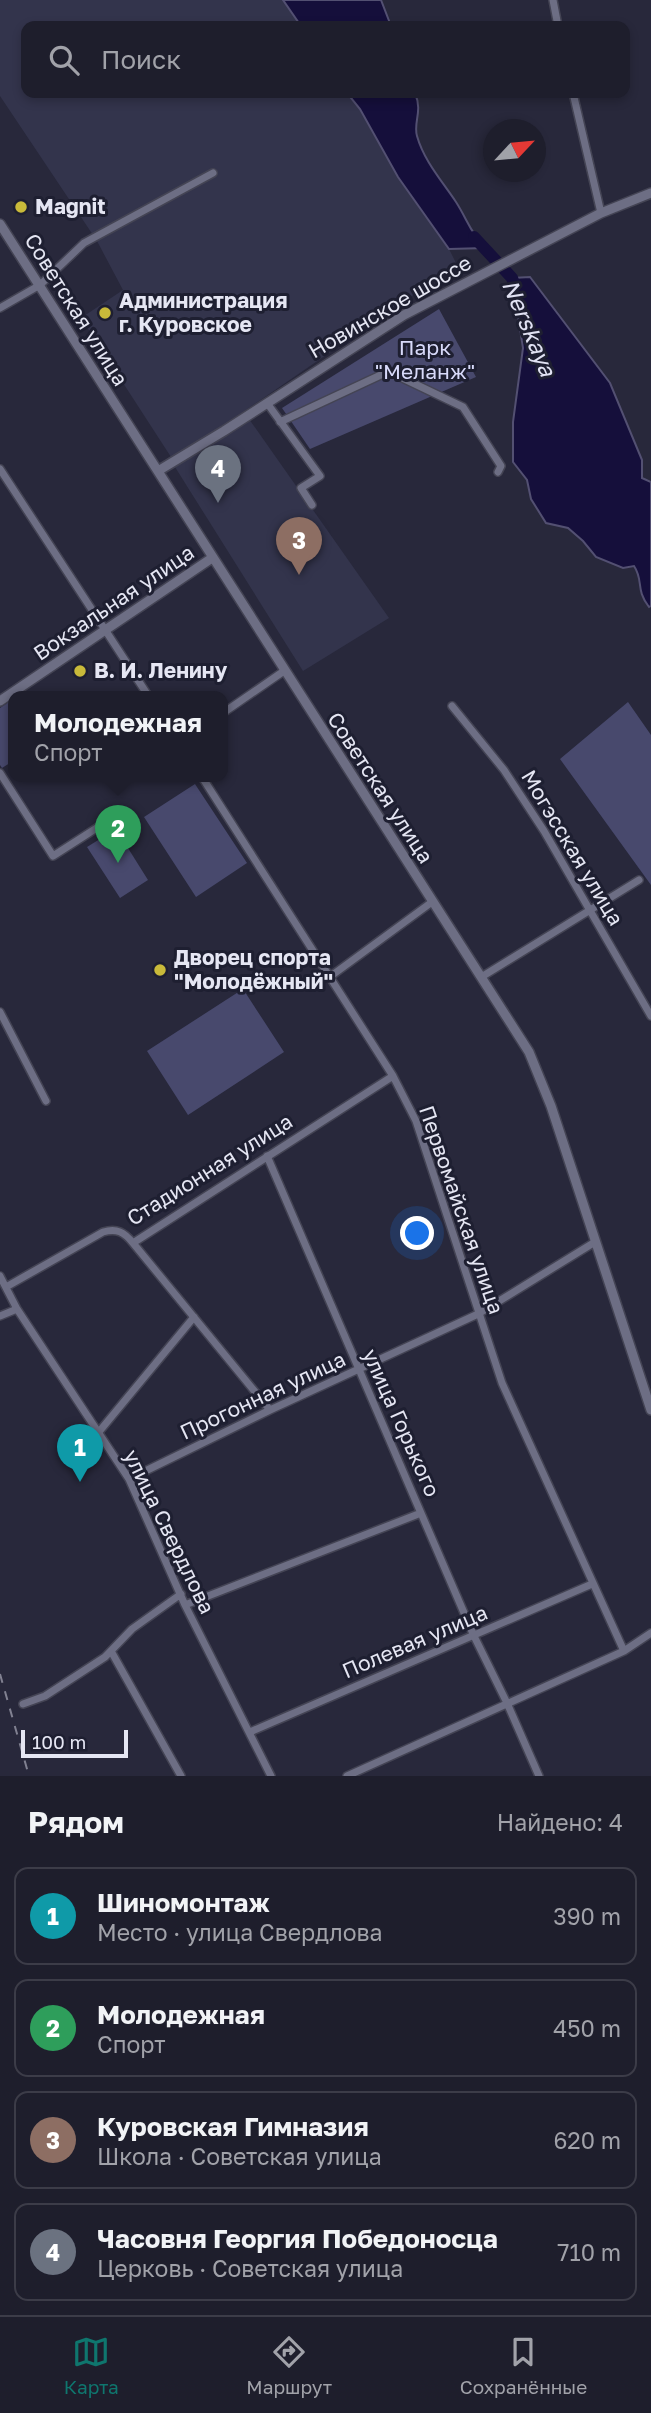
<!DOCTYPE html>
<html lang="ru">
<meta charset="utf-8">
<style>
:root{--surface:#1e1e2c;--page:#2b2b38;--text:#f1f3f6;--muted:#a1a2a9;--line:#3c3c48;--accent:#0f766e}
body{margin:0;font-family:"Golos Text",sans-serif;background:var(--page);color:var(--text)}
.compass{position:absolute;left:483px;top:119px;width:63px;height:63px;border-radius:50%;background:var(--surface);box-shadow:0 4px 10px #0003;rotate:64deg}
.scale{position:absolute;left:21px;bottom:18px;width:107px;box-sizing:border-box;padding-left:7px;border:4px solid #e5e6f3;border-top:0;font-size:19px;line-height:24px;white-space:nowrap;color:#e5e6f3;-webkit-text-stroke:5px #1e1f31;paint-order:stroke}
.you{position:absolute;left:418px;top:1234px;width:24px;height:24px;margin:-18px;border:5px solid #fff;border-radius:50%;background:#1a73e8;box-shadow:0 0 0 10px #1a73e833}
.badge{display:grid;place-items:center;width:46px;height:46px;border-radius:50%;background:var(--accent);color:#fff;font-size:23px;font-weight:700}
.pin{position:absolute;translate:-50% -58px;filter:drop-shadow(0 2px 4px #0008)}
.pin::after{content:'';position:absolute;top:37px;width:24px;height:21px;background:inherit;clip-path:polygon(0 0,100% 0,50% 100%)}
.popup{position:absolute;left:8px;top:691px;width:220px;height:91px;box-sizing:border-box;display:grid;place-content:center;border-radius:14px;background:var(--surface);filter:drop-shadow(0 2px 5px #0005);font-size:23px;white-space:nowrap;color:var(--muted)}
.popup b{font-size:26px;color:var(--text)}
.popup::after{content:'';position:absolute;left:50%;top:100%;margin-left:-14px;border:14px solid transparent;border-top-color:var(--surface)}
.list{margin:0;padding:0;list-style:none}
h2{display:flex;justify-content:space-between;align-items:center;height:91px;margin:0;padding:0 28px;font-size:30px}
h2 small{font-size:23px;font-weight:400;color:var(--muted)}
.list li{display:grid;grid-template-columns:46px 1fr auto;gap:21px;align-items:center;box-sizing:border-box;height:98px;margin:0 14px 14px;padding:0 14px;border:2px solid var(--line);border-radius:14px}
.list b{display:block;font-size:26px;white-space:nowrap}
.list p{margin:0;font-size:23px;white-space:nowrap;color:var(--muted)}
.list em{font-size:23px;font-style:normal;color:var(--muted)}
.icon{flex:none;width:38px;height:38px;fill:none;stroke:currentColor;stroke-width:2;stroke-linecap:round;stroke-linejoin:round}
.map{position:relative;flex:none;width:651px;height:1776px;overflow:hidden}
.search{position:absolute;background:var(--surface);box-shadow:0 4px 10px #0003;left:21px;right:21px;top:21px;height:77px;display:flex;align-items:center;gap:18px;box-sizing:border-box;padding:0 24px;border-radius:14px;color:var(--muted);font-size:26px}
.sheet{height:539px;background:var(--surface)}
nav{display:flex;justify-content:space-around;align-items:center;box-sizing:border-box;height:98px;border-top:2px solid var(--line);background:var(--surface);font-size:19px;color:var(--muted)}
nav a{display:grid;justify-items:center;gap:4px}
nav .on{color:var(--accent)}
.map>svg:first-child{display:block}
.built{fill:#33344c}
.green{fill:#48496d}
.water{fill:#150f3b;stroke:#535072;stroke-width:2}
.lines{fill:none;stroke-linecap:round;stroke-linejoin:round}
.river{stroke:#150f3b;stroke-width:12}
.minor-casing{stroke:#444454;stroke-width:10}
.tertiary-casing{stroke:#444454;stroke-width:12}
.minor{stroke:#6d6e84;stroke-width:7}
.tertiary{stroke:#6d6e84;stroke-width:9}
.rail{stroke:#818191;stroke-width:2;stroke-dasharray:9 9;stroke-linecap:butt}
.poi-dot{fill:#c9ba3a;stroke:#1e1f31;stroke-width:2.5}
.labels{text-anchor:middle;stroke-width:6;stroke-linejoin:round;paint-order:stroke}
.poi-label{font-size:21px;font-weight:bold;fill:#e5e6f3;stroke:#1e1f31;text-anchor:start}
.street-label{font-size:21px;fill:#e5e6f3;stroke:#1e1f31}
.park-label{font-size:21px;fill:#d8dafa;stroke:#1e1f31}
.water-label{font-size:23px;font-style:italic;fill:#e1e2f3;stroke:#1e1f31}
</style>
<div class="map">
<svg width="651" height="1776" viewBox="0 0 651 1776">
<rect width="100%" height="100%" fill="#28283b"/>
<path class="built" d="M 0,0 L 283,0 L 301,26 L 26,26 L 26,93 L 347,93 L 360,109 L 398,177 L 449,249 L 457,265 L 227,423 L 171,457 L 81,318 L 123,290 L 97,241 L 0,96 Z
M 249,419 L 389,618 L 303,671 L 175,467 Z"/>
<path class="green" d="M 439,309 L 476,377 L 310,449 L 282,408 Z
M 13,699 L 13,761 L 2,768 L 0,765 L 0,708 Z
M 628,702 L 651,735 L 651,885 L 560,759 Z
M 195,784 L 247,863 L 196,897 L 144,817 Z
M 116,829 L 148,880 L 120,898 L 87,847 Z
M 243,989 L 284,1052 L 188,1115 L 147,1051 Z"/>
<path class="water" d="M 283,0 L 381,0 L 391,26 L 301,26 Z
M 347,93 L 415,93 C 423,112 413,122 417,136 C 424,161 442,181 456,202 C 467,219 470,232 485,248 L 449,249 L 398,177 L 360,109 Z
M 530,277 L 610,383 L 642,460 L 642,478 L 651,482 L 651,606 L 649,607 C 635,589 644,581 634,566 L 623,568 L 596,557 L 583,541 L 568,528 L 546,523 L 531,499 L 527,480 L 513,462 L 513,422 L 523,348 L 512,278 Z"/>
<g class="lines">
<path class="river" d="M 474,237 L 512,278 L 517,293"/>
<defs>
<path id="minor" d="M 553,0 L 558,26
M 573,93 L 601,213
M 0,308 L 40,285 L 84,243 L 213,173
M 267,403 L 320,476 L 301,488 L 312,505
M 280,422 L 385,373 L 394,374 L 463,407 L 501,466 L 498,472
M 0,469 L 149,697
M 452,706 L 504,770 L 544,831 L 651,1016
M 223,713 L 284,671
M 0,773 L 53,856 L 117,815
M 202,777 L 393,1076 L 416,1121 L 502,1383 L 624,1651 L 651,1633
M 331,976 L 432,902
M 483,976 L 639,880
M 0,1012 L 46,1101
M 267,1156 L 474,1636 L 507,1703 L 539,1776
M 133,1243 L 270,1410
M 0,1276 L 17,1309 L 129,1479 L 185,1605 L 271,1776
M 6,1287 L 103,1232 C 117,1228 124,1232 133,1243 L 393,1076
M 0,1316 L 17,1309
M 98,1433 L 194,1317
M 129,1479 L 270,1410 L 478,1314 L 595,1242
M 185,1605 L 421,1513
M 111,1651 L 181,1776
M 23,1704 L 45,1696 L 105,1657 L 132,1629 L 181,1594
M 250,1732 L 592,1584
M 347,1776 L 624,1651"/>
<path id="tertiary" d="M 0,224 L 529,1052 L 551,1106 L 651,1410
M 158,471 L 224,431 L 404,315 L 601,213 L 651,193
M 0,701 L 212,558"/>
</defs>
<use href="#minor" class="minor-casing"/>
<use href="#tertiary" class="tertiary-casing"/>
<use href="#minor" class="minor"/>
<use href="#tertiary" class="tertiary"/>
<path class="rail" d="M 0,1674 L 29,1776"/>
</g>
<g class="poi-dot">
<circle cx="21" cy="207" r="7"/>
<circle cx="105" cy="313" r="7"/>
<circle cx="80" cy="671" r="7"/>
<circle cx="160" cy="970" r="7"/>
</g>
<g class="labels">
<g class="poi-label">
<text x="35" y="214">Magnit</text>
<text x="119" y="308">Администрация<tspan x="119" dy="24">г. Куровское</tspan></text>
<text x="94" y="678">В. И. Ленину</text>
<text x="174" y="965">Дворец спорта<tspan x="174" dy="24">"Молодёжный"</tspan></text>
</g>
<g class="street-label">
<text transform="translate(390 307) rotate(-30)" y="7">Новинское шоссе</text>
<text transform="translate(76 310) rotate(58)" y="7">Советская улица</text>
<text transform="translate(114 603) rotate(-34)" y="7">Вокзальная улица</text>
<text transform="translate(380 788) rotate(57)" y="7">Советская улица</text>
<text transform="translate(572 848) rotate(59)" y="7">Могэсская улица</text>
<text transform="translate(210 1170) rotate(-32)" y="7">Стадионная улица</text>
<text transform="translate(461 1210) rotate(71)" y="7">Первомайская улица</text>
<text transform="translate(263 1396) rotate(-25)" y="7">Прогонная улица</text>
<text transform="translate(401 1423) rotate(66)" y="7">улица Горького</text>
<text transform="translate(169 1532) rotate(64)" y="7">улица Свердлова</text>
<text transform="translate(415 1642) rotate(-23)" y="7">Полевая улица</text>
</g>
<g class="park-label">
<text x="425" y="355">Парк<tspan x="425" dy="24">"Меланж"</tspan></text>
</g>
<g class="water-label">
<text transform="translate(529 328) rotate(67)" y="8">Nerskaya</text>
</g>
</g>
</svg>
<svg class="compass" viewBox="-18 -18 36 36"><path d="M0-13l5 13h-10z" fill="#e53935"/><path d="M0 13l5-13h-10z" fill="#a1a2a9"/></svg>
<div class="scale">100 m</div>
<div class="you"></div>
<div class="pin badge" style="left:80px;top:1482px;background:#0f9aa8">1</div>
<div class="pin badge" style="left:118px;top:863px;background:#2e9e5b">2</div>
<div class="popup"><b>Молодежная</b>Спорт</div>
<div class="pin badge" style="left:299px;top:575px;background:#8d6e63">3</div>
<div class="pin badge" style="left:218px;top:503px;background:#6b7280">4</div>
<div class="search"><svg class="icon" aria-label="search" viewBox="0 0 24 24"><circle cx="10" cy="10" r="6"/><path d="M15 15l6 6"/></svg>Поиск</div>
</div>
<section class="sheet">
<h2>Рядом<small>Найдено: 4</small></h2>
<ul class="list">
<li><span class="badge" style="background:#0f9aa8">1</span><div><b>Шиномонтаж</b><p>Место · улица Свердлова</p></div><em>390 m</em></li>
<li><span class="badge" style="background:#2e9e5b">2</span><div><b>Молодежная</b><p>Спорт</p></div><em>450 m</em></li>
<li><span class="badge" style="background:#8d6e63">3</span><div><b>Куровская Гимназия</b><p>Школа · Советская улица</p></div><em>620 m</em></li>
<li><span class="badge" style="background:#6b7280">4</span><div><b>Часовня Георгия Победоносца</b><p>Церковь · Советская улица</p></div><em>710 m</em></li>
</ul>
</section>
<nav>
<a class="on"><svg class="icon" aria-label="map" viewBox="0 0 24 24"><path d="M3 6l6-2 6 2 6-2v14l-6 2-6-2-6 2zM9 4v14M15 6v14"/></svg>Карта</a>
<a><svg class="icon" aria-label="directions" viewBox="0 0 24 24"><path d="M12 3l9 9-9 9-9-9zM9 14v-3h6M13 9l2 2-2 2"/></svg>Маршрут</a>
<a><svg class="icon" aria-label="saved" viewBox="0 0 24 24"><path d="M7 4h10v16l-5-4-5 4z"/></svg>Сохранённые</a>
</nav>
